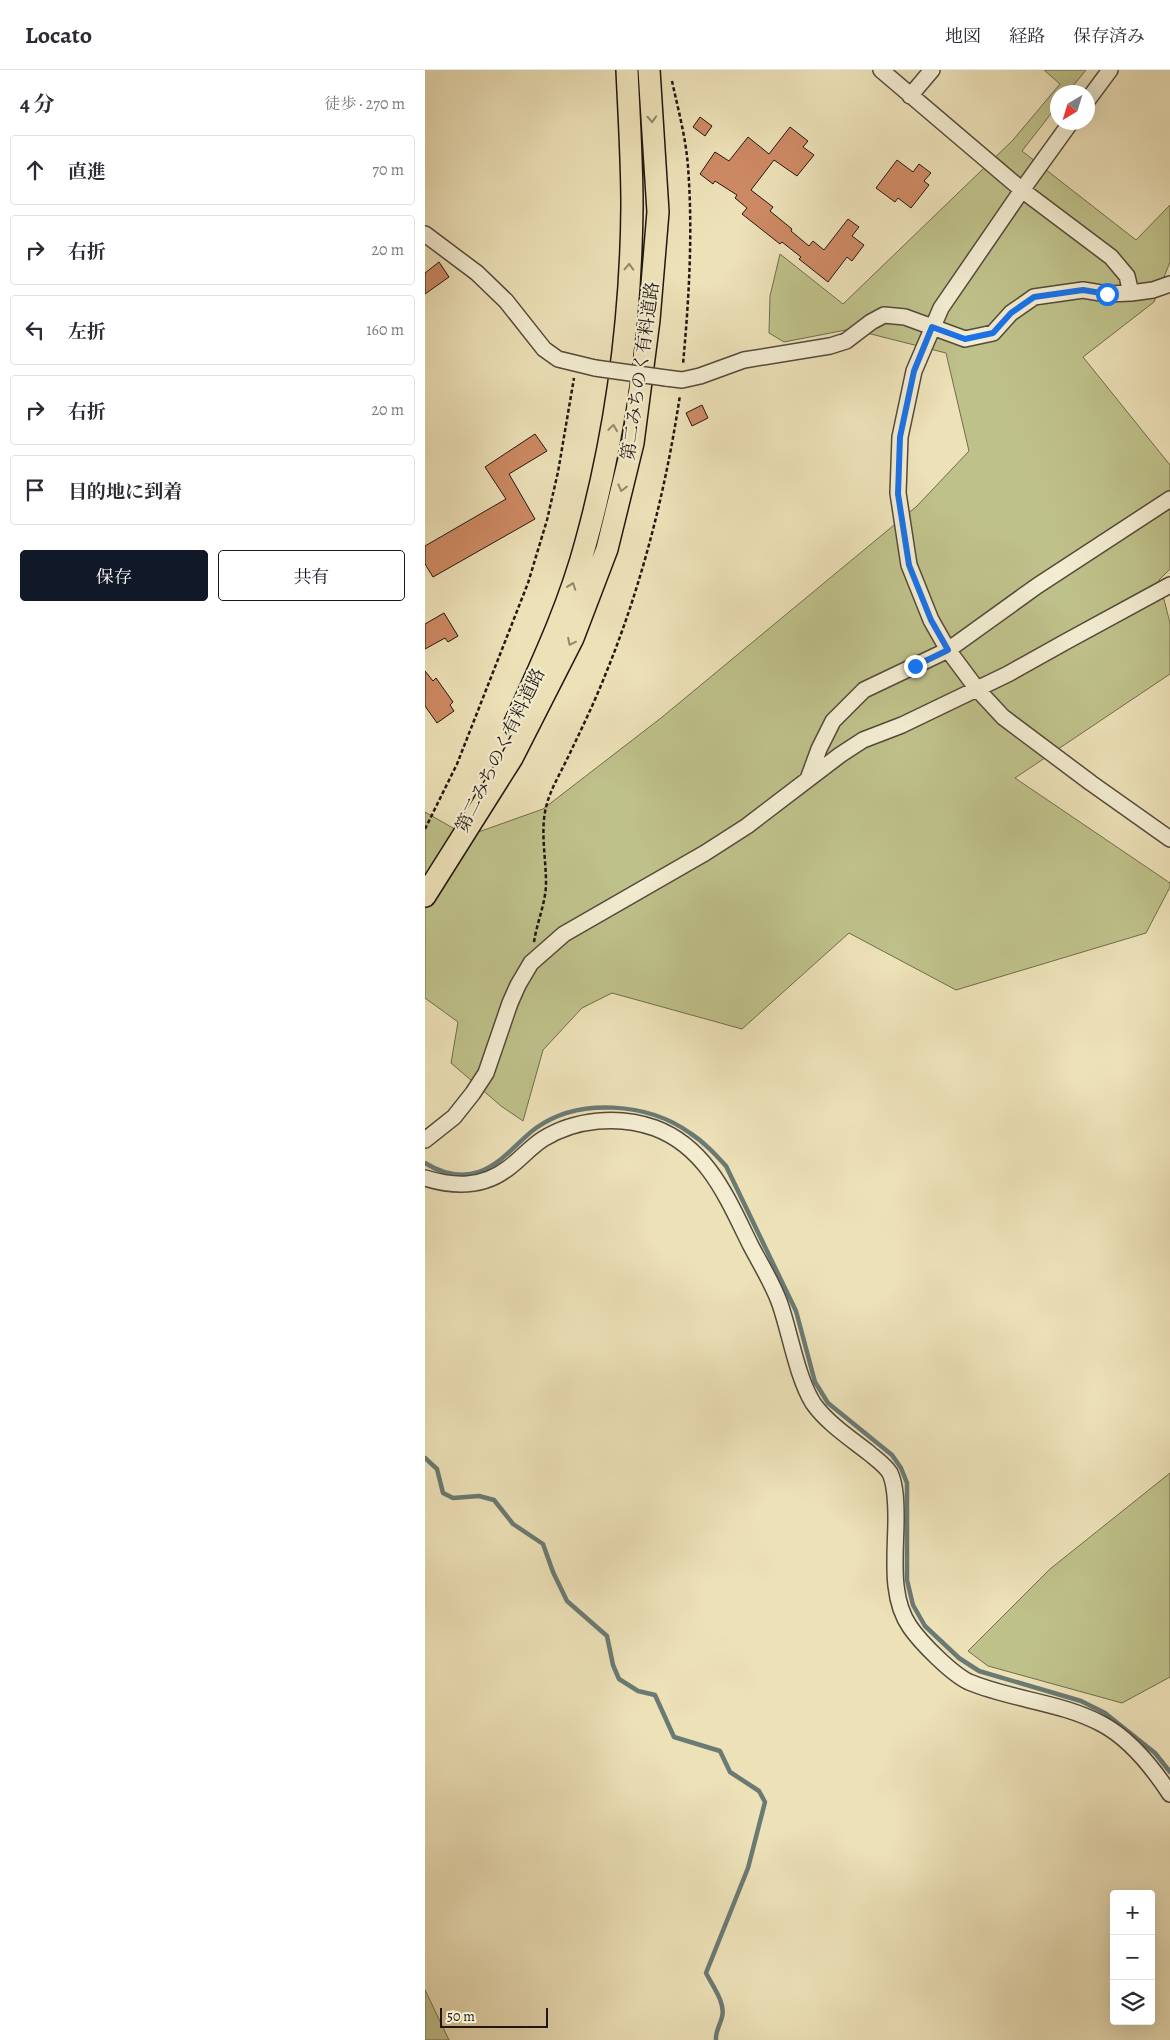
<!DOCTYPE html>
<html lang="ja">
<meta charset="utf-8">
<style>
:root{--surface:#fff;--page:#f7f7f7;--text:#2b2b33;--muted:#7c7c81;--line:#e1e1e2;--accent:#111827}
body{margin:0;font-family:Alegreya,"Noto Serif JP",serif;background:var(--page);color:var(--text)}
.controls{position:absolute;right:15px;bottom:15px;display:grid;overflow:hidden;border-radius:5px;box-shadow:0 5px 20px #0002}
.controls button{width:45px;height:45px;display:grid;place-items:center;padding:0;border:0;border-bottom:1px solid var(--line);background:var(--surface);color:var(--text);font:25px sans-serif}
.compass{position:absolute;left:625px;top:15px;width:45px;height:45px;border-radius:50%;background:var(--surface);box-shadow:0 5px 20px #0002;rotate:218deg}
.scale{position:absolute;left:15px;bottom:12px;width:108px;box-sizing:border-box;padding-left:5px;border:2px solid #211710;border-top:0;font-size:14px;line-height:18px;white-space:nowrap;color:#211710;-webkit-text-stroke:4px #f3ecd1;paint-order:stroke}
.stop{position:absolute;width:15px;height:15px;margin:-11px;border:4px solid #1a73e8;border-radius:50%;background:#fff}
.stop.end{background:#1a73e8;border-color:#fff;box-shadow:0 1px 5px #0008}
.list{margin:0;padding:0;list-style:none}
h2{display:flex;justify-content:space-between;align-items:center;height:65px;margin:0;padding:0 20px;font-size:21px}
h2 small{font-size:16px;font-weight:400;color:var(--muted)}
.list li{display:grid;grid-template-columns:32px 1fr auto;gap:15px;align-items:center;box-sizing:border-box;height:70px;margin:0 10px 10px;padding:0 10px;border:1px solid var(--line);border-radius:5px}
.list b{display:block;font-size:19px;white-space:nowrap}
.list em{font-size:16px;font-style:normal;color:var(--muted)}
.actions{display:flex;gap:10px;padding:15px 20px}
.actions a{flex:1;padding:11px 0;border:1px solid var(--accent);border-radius:5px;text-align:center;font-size:18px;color:var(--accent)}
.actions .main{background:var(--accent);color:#fff}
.icon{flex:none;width:28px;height:28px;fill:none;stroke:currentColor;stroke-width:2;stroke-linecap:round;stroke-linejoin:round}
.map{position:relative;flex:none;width:745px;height:1970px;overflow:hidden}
header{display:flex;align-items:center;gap:30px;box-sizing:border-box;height:70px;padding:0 25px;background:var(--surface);border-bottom:1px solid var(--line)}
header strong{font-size:24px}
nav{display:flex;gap:28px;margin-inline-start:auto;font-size:18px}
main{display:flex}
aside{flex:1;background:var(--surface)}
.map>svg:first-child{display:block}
.green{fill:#bfc18a;stroke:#706c4d}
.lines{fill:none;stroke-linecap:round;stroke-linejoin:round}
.stream{stroke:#6a7a74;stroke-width:4.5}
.building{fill:#ce8a64;stroke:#211710}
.minor-casing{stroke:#544a3a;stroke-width:18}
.highway-casing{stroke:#211710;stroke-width:24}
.path{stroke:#211710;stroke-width:2.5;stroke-dasharray:4 2.5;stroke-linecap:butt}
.minor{stroke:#f3ecd1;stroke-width:15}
.highway{stroke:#ede1b8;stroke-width:21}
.minor-bridge-casing{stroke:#544a3a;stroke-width:18;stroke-linecap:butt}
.minor-bridge{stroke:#f3ecd1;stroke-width:15}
.oneway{stroke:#91866c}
.route{stroke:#1a73e8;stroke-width:6}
.labels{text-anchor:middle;stroke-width:4.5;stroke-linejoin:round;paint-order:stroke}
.street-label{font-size:18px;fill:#211710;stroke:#f3ecd1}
</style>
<header>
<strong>Locato</strong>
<nav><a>地図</a><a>経路</a><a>保存済み</a></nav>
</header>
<main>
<aside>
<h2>4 分<small>徒歩 · 270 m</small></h2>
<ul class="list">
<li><svg class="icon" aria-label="ahead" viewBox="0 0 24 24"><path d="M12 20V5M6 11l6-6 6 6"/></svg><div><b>直進</b></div><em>70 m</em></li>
<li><svg class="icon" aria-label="right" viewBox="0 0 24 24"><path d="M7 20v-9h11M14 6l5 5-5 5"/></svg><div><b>右折</b></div><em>20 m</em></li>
<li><svg class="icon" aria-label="left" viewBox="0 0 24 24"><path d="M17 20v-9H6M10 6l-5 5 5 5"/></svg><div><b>左折</b></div><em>160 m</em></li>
<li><svg class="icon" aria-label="right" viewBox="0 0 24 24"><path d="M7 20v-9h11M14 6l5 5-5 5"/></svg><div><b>右折</b></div><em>20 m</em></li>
<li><svg class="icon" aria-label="arrive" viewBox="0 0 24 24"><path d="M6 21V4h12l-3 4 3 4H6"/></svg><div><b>目的地に到着</b></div></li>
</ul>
<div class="actions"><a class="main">保存</a><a>共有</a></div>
</aside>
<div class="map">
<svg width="745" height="1970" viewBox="0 0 745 1970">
<rect width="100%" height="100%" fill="#ede1b8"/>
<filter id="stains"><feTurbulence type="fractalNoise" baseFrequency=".004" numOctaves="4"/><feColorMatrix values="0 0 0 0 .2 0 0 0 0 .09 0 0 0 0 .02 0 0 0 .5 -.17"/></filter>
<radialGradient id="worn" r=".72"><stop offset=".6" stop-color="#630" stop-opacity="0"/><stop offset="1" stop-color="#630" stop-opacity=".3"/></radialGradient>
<path class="green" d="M 619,0 L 661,0 L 643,22 L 632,22 L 632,36 L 597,81 L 711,170 L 745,135 L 745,192 L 729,232 L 658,287 L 745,395 L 745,499 L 734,510 L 745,553 L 745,604 L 590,708 L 745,813 L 745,817 L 721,863 L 531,920 L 424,863 L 317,959 L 187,923 L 157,938 L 118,980 L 98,1051 L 76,1036 L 26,993 L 33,952 L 0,928 L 0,742 L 42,766 L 118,739 L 236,648 L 492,436 L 544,381 L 521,283 L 426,259 L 359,272 L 344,263 L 345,226 L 355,184 L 418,234 L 588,70 L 635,14 Z
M 745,1403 L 745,1607 L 697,1633 L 563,1596 L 543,1581 L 625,1499 Z
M 0,1920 L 24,1970 L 0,1970 Z"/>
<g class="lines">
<path class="stream" d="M 0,1093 C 16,1103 35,1108 54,1102 C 77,1094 92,1072 111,1058 C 154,1027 223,1033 265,1063 C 279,1072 290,1084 301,1096 L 371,1241 L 390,1312 L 403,1333 L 467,1385 L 476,1398 L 482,1413 L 482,1510 L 488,1535 L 500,1556 L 534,1588 L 554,1601 L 656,1631 L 680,1643 L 730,1683 L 745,1702
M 0,1388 L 12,1399 L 18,1423 L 28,1428 L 54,1426 L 69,1430 L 88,1454 L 118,1474 L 128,1502 L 142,1531 L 182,1566 L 188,1595 L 194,1609 L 213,1621 L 230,1625 L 249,1667 L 295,1681 L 305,1702 L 334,1721 L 340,1732 L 323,1798 L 281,1903 C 287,1915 301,1933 297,1947 C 295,1955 290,1962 291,1970"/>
</g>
<path class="building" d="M 275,47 L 287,56 L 280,66 L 268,57 Z
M 365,57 L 383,71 L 378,77 L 389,85 L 372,106 L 349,90 L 326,120 L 348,137 L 345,141 L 367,159 L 366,161 L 384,176 L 388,171 L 399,180 L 423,149 L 434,157 L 427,166 L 439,175 L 427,191 L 422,187 L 403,212 L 374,189 L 376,187 L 357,172 L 355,174 L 317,144 L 322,138 L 310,128 L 312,125 L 290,111 L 288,114 L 275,104 L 290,82 L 304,91 L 323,67 L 344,84 Z
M 472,90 L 488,102 L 494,94 L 506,103 L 499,111 L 504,115 L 486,138 L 473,128 L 470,132 L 451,118 Z
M 14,192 L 24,207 L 0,224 L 0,203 Z
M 277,335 L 283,348 L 267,356 L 261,343 Z
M 110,364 L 122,381 L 84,404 L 110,449 L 8,507 L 0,494 L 0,476 L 81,429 L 60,397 Z
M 19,543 L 33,566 L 23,572 L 20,568 L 0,579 L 0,554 Z
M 0,601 L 8,611 L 11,608 L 28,632 L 25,635 L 29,641 L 12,653 L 0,636 Z"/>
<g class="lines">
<defs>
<path id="minor" d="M 456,0 L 597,120 L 686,187 L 702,206 L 706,223
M 485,26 L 507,0
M 662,31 L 685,0
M 646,52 L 597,120 L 516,238 L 489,301 L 475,367 L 473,423 L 484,495 L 506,550 L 523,580 L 552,619 L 578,647 L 666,713 L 745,769
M 0,164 L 52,203 L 81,231 L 119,279 L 133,289 L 170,298
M 241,308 L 257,310 L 275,306 L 319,290 L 405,276 L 421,271 L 446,252 L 459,245 L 480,247 L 540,269 L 568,263 L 586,243 L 609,227 L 658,220 L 682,224 L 706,223 L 728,220 L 745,214
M 383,709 L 394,679 L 408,651 L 439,620 L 523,580 L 612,516 L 745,429
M 0,1070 L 29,1047 L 48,1023 L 61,1003 L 85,933 L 93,915 L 106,893 L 139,864 L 280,783 L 322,756 L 415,685 L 438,670 L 477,655 L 583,604 L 642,571 L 745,515
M 0,1108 C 29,1117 57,1118 82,1099 C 95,1090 104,1078 118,1069 C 150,1049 194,1045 230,1058 C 283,1078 303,1130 326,1176 C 336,1195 348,1214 355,1234 C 365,1263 372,1307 388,1333 C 402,1353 425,1368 444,1383 C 451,1389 460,1395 465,1403 C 471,1416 471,1435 471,1449 C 471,1483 464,1527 485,1557 C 496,1573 527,1604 544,1612 C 587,1630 636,1632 677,1654 C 705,1669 728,1698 745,1724"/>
<path id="highway" d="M 89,655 C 116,595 144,536 161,472 C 191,363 206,249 207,136 C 207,91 204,45 202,0
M 0,826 L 87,688 L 148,568 L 182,479 L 208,373 L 224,250 L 233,142 L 224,0"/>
</defs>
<use href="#minor" class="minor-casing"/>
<use href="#highway" class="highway-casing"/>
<path class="path" d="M 247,11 C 253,39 261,68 263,97 C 268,162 264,229 258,294
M 0,759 L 32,694 L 103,513 L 122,450 L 133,402 L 149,308
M 109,872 C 112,852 121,832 121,813 C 121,785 114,757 123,730 C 128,715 137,700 144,685 C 157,658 170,631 181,603 C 217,515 241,419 255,325"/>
<use href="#minor" class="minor"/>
<use href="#highway" class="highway"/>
<defs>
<path id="minor-bridge" d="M 170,298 L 241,308"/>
</defs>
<use href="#minor-bridge" class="minor-bridge-casing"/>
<use href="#minor-bridge" class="minor-bridge"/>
</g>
<defs><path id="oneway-chevron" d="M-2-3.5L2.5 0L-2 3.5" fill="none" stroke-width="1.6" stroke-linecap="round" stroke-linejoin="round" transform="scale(1.25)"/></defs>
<g class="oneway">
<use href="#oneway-chevron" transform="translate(227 49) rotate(87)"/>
<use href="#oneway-chevron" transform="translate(204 197) rotate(-88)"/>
<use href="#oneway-chevron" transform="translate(188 358) rotate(-82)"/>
<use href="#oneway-chevron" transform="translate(197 418) rotate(104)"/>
<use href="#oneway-chevron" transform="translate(147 516) rotate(-71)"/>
<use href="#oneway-chevron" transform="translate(146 572) rotate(116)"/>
</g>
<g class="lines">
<path class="route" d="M 490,596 L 523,580 L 506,550 L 484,495 L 473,424 L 475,367 L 489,301 L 507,257 L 540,269 L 568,263 L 586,243 L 609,227 L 658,220 L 682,224"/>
</g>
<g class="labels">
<g class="street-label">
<text transform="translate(215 301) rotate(-82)" y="6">第二みちのく有料道路</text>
<text transform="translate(75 680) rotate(-64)" y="6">第二みちのく有料道路</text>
</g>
</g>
<rect width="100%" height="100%" filter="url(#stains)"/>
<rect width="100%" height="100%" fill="url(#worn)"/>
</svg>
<div class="controls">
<button>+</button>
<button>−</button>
<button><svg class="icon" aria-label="layers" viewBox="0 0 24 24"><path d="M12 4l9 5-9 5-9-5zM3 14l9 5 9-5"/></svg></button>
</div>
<svg class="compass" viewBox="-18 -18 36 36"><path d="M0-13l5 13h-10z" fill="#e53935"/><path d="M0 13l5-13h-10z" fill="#7c7c81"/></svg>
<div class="scale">50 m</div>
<div class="stop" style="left:682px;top:224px"></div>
<div class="stop end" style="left:490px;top:596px"></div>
</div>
</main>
